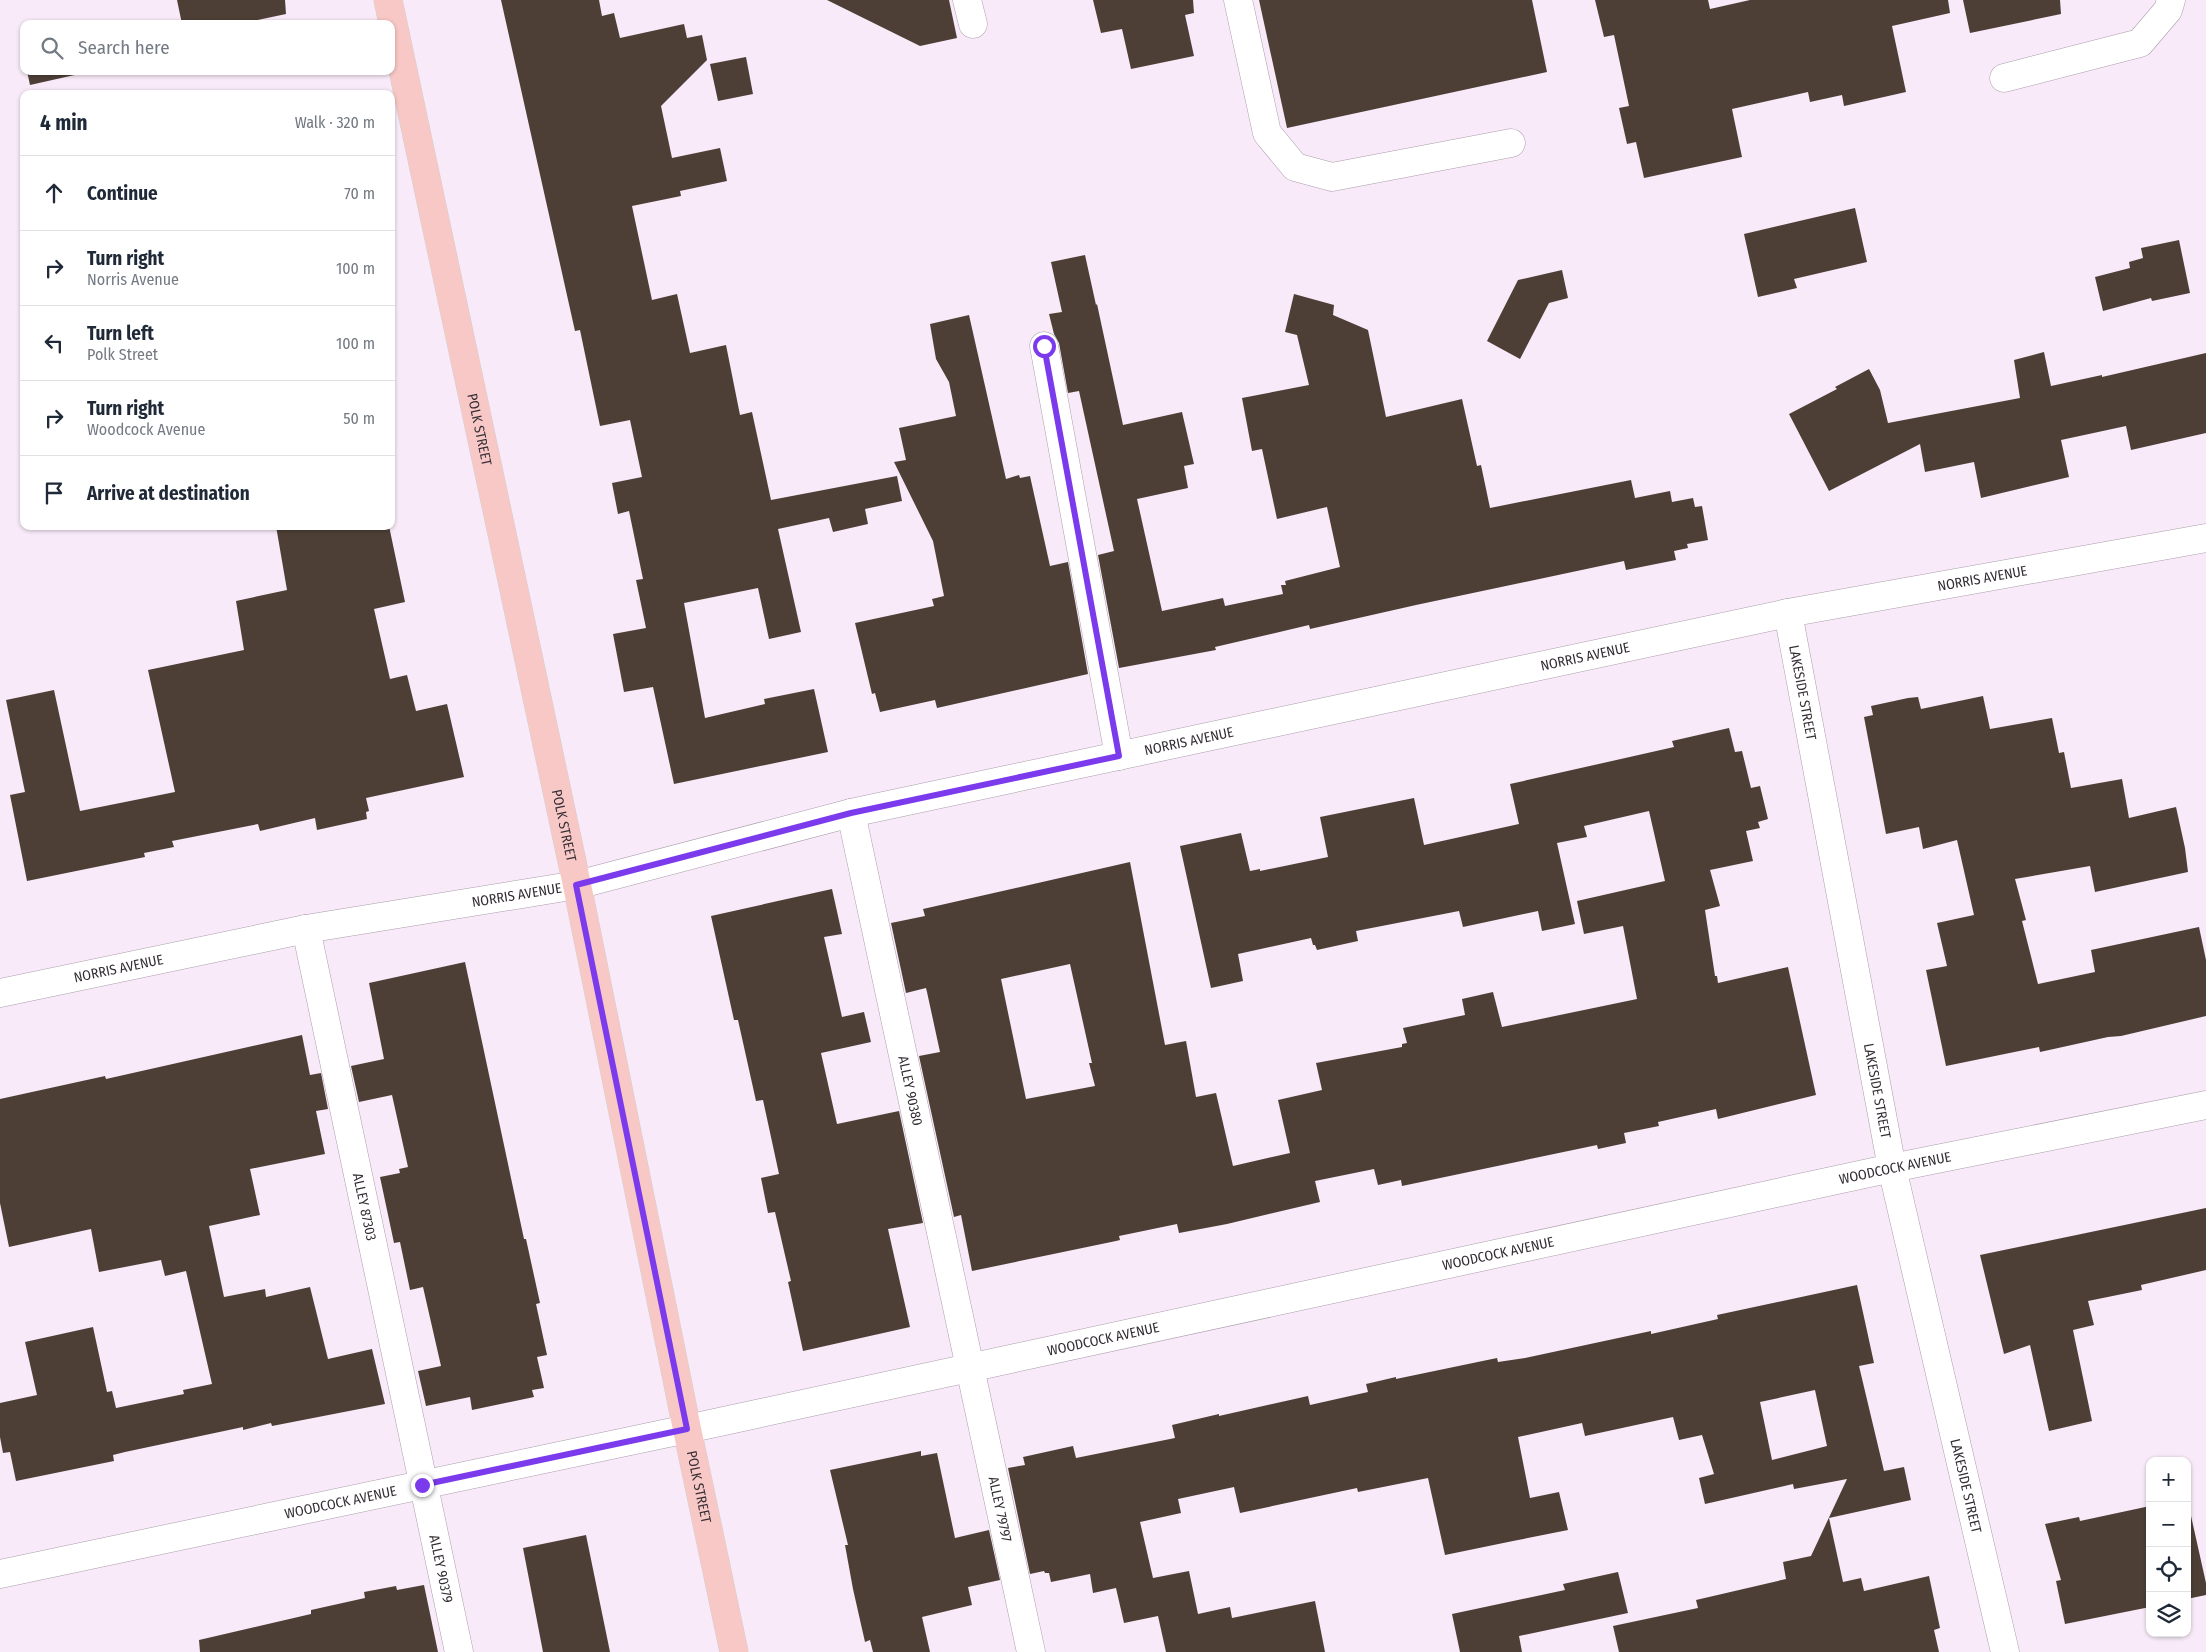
<!DOCTYPE html>
<meta charset="utf-8">
<style>
:root{--surface:#fff;--page:#f6f6f7;--text:#1f2937;--muted:#747a83;--line:#e0e1e3}
body{margin:0;font-family:"Fira Sans Condensed",sans-serif;background:var(--page);color:var(--text)}
.controls{position:absolute;right:15px;bottom:15px;display:grid;overflow:hidden;border-radius:10px;box-shadow:0 1px 4px #0004}
.controls button{width:45px;height:45px;display:grid;place-items:center;padding:0;border:0;border-bottom:1px solid var(--line);background:var(--surface);color:var(--text);font:25px sans-serif}
.stop{position:absolute;width:15px;height:15px;margin:-11px;border:4px solid #7c3aed;border-radius:50%;background:#fff}
.stop.end{background:#7c3aed;border-color:#fff;box-shadow:0 1px 5px #0008}
.list{margin:0;padding:0;list-style:none}
h2{display:flex;justify-content:space-between;align-items:center;height:65px;margin:0;padding:0 20px;font-size:21px}
h2 small{font-size:16px;font-weight:400;color:var(--muted)}
.list li{display:grid;grid-template-columns:32px 1fr auto;gap:15px;align-items:center;box-sizing:border-box;height:75px;padding:0 20px;border-top:1px solid var(--line)}
.list b{display:block;font-size:19px;white-space:nowrap}
.list p{margin:0;font-size:16px;white-space:nowrap;color:var(--muted)}
.list em{font-size:16px;font-style:normal;color:var(--muted)}
.icon{flex:none;width:28px;height:28px;fill:none;stroke:currentColor;stroke-width:2;stroke-linecap:round;stroke-linejoin:round}
.map{position:relative;flex:none;width:2206px;height:1652px;overflow:hidden}
.search{position:absolute;background:var(--surface);box-shadow:0 1px 4px #0004;left:20px;top:20px;width:375px;height:55px;display:flex;align-items:center;gap:12px;box-sizing:border-box;padding:0 18px;border-radius:10px;color:var(--muted);font-size:19px}
.panel{position:absolute;background:var(--surface);box-shadow:0 1px 4px #0004;left:20px;top:90px;width:375px;height:440px;border-radius:10px}
.map>svg:first-child{display:block}
.building{fill:#4d3f36;fill-rule:evenodd}
.lines{fill:none;stroke-linecap:round;stroke-linejoin:round}
.minor-casing{stroke:#ab9eab;stroke-width:29}
.major-casing{stroke:#d2d1d2;stroke-width:29}
.minor{stroke:#fff;stroke-width:28}
.major{stroke:#f8c8c6;stroke-width:28}
.route{stroke:#7c3aed;stroke-width:6}
.labels{text-anchor:middle;stroke-width:5;stroke-linejoin:round;paint-order:stroke}
.street-label{font-size:14px;fill:#342e34;stroke:#f8eaf8}
</style>
<div class="map">
<svg width="2206" height="1652" viewBox="0 0 2206 1652">
<rect width="100%" height="100%" fill="#f8eaf8"/>
<path class="building" d="M 177,0 L 285,0 L 286,14 L 238,24 L 182,24 Z
M 501,0 L 599,0 L 602,16 L 614,13 L 620,38 L 684,24 L 687,38 L 702,35 L 707,60 L 661,106 L 672,158 L 720,148 L 727,181 L 680,191 L 681,196 L 632,206 L 652,300 L 677,294 L 690,353 L 726,345 L 740,415 L 752,412 L 771,500 L 897,476 L 902,501 L 865,509 L 868,524 L 833,532 L 829,518 L 778,529 L 801,632 L 769,639 L 758,588 L 684,603 L 705,718 L 765,704 L 764,699 L 814,689 L 828,752 L 674,784 L 653,687 L 624,692 L 613,634 L 646,628 L 636,580 L 643,579 L 629,511 L 618,514 L 612,483 L 642,477 L 630,420 L 600,426 L 580,330 L 575,331 Z
M 827,0 L 949,0 L 957,38 L 920,46 Z
M 1093,0 L 1193,0 L 1194,13 L 1185,15 L 1194,56 L 1131,69 L 1122,29 L 1101,33 Z
M 1259,0 L 1532,0 L 1547,72 L 1287,128 Z
M 1595,0 L 1708,0 L 1710,9 L 1750,0 L 1948,0 L 1950,13 L 1892,26 L 1906,92 L 1844,106 L 1842,95 L 1810,102 L 1808,92 L 1732,109 L 1742,157 L 1644,178 L 1636,142 L 1627,144 L 1619,108 L 1629,106 L 1614,35 L 1604,37 Z
M 1963,0 L 2060,0 L 2061,14 L 1970,33 Z
M 746,57 L 753,94 L 718,101 L 710,64 Z
M 27,71 L 88,71 L 88,72 L 30,85 Z
M 1855,208 L 1867,262 L 1794,279 L 1797,288 L 1758,297 L 1744,234 Z
M 2179,240 L 2190,293 L 2152,301 L 2151,298 L 2103,311 L 2095,277 L 2130,268 L 2129,262 L 2143,258 L 2141,248 Z
M 1085,255 L 1096,305 L 1097,304 L 1123,425 L 1182,412 L 1194,464 L 1184,466 L 1188,488 L 1137,499 L 1162,611 L 1223,598 L 1225,606 L 1283,594 L 1281,585 L 1286,585 L 1285,581 L 1340,567 L 1327,507 L 1277,519 L 1262,449 L 1252,451 L 1242,398 L 1309,385 L 1297,335 L 1285,332 L 1294,294 L 1334,305 L 1333,315 L 1368,330 L 1386,417 L 1462,399 L 1477,466 L 1481,465 L 1490,508 L 1631,480 L 1635,498 L 1670,491 L 1672,502 L 1693,498 L 1695,507 L 1702,506 L 1708,540 L 1687,544 L 1688,548 L 1674,551 L 1676,560 L 1626,570 L 1624,561 L 1416,605 L 1310,629 L 1309,625 L 1215,647 L 1216,650 L 1119,668 L 1098,555 L 1114,551 L 1079,391 L 1068,393 L 1059,343 L 1054,334 L 1049,314 L 1062,312 L 1051,262 Z
M 1562,270 L 1568,298 L 1549,303 L 1520,359 L 1487,341 L 1518,280 Z
M 969,315 L 1006,479 L 1019,475 L 1020,478 L 1030,476 L 1050,566 L 1068,562 L 1088,674 L 937,708 L 935,700 L 880,712 L 875,693 L 872,694 L 855,623 L 934,606 L 932,599 L 944,596 L 933,541 L 894,462 L 906,460 L 899,428 L 956,416 L 949,382 L 936,359 L 930,324 Z
M 2044,352 L 2051,386 L 2102,375 L 2102,377 L 2206,353 L 2206,433 L 2131,450 L 2126,426 L 2061,440 L 2069,477 L 1981,498 L 1974,462 L 1925,472 L 1920,444 L 1829,491 L 1789,414 L 1837,389 L 1835,387 L 1869,369 L 1880,390 L 1888,423 L 2020,398 L 2014,360 Z
M 276,526 L 389,526 L 405,602 L 374,609 L 390,679 L 407,675 L 416,711 L 447,704 L 464,777 L 366,798 L 369,811 L 366,812 L 367,819 L 317,830 L 315,818 L 260,831 L 258,824 L 172,841 L 174,847 L 144,853 L 145,857 L 27,881 L 10,795 L 25,792 L 6,700 L 54,690 L 80,811 L 175,792 L 148,670 L 244,650 L 236,601 L 287,590 Z
M 1983,696 L 1990,729 L 2052,718 L 2059,753 L 2064,752 L 2071,788 L 2122,779 L 2129,818 L 2176,807 L 2185,848 L 2188,872 L 2095,892 L 2090,866 L 2015,879 L 2026,920 L 2022,921 L 2038,984 L 2095,972 L 2091,950 L 2199,927 L 2206,960 L 2206,1016 L 2121,1036 L 2108,1037 L 2040,1052 L 2039,1047 L 1946,1066 L 1926,970 L 1947,966 L 1937,923 L 1974,915 L 1957,840 L 1923,849 L 1919,827 L 1886,834 L 1864,717 L 1873,715 L 1871,706 L 1908,698 L 1918,697 L 1921,709 Z
M 1729,728 L 1735,752 L 1742,751 L 1751,788 L 1760,786 L 1768,819 L 1758,822 L 1760,828 L 1746,831 L 1753,861 L 1710,870 L 1720,906 L 1705,910 L 1715,976 L 1717,976 L 1718,983 L 1788,967 L 1816,1095 L 1718,1119 L 1716,1109 L 1658,1122 L 1659,1126 L 1624,1133 L 1626,1143 L 1598,1149 L 1597,1145 L 1402,1186 L 1401,1180 L 1378,1185 L 1374,1169 L 1315,1181 L 1320,1202 L 1227,1224 L 1179,1233 L 1177,1224 L 1119,1236 L 1120,1240 L 1116,1241 L 972,1271 L 961,1215 L 954,1217 L 919,1056 L 940,1052 L 927,992 L 926,988 L 906,993 L 891,923 L 925,916 L 923,909 L 1130,862 L 1165,1045 L 1186,1041 L 1196,1097 L 1216,1093 L 1233,1166 L 1290,1153 L 1278,1100 L 1322,1090 L 1316,1063 L 1402,1047 L 1402,1044 L 1407,1043 L 1403,1028 L 1465,1015 L 1462,999 L 1493,992 L 1502,1027 L 1637,999 L 1623,926 L 1584,934 L 1577,901 L 1665,881 L 1649,811 L 1584,826 L 1587,837 L 1557,843 L 1575,924 L 1542,931 L 1538,911 L 1463,927 L 1459,911 L 1356,931 L 1358,941 L 1317,950 L 1315,945 L 1313,945 L 1311,938 L 1238,954 L 1243,981 L 1211,988 L 1180,846 L 1241,833 L 1250,871 L 1260,869 L 1260,871 L 1328,857 L 1320,817 L 1414,798 L 1424,845 L 1519,824 L 1510,784 L 1674,747 L 1672,741 ZM 1070,964 L 1092,1063 L 1089,1063 L 1095,1086 L 1026,1099 L 1001,979 Z
M 832,889 L 842,934 L 824,937 L 842,1017 L 864,1012 L 871,1042 L 821,1053 L 837,1124 L 899,1111 L 923,1223 L 888,1229 L 910,1327 L 803,1351 L 788,1282 L 791,1281 L 775,1212 L 768,1213 L 761,1178 L 779,1174 L 763,1100 L 756,1101 L 738,1020 L 734,1020 L 711,916 Z
M 465,962 L 524,1239 L 526,1239 L 540,1303 L 536,1304 L 547,1355 L 537,1357 L 544,1388 L 532,1390 L 534,1397 L 472,1410 L 470,1397 L 426,1406 L 418,1371 L 441,1366 L 423,1287 L 410,1290 L 400,1242 L 394,1243 L 380,1177 L 400,1173 L 399,1169 L 408,1167 L 392,1095 L 359,1102 L 351,1066 L 384,1059 L 369,983 Z
M 302,1035 L 310,1075 L 321,1073 L 328,1109 L 316,1111 L 325,1154 L 250,1169 L 260,1215 L 209,1226 L 224,1297 L 265,1289 L 266,1297 L 310,1287 L 328,1359 L 372,1349 L 385,1404 L 272,1426 L 271,1423 L 243,1430 L 243,1427 L 125,1452 L 113,1455 L 114,1461 L 16,1481 L 10,1452 L 3,1453 L 0,1437 L 0,1403 L 37,1395 L 25,1342 L 93,1327 L 107,1392 L 112,1391 L 116,1408 L 184,1394 L 183,1390 L 212,1384 L 186,1271 L 165,1276 L 161,1260 L 99,1272 L 91,1229 L 9,1247 L 0,1203 L 0,1099 L 105,1076 L 106,1079 Z
M 2206,1208 L 2206,1270 L 2141,1285 L 2142,1290 L 2088,1301 L 2094,1325 L 2073,1330 L 2092,1421 L 2049,1431 L 2030,1345 L 2004,1354 L 1980,1255 Z
M 1857,1285 L 1874,1363 L 1859,1366 L 1884,1471 L 1904,1467 L 1911,1500 L 1829,1518 L 1843,1582 L 1861,1578 L 1864,1591 L 1929,1576 L 1940,1628 L 1934,1630 L 1939,1652 L 1619,1652 L 1613,1626 L 1698,1608 L 1696,1600 L 1786,1579 L 1783,1562 L 1811,1556 L 1847,1479 L 1794,1489 L 1793,1484 L 1705,1504 L 1699,1478 L 1714,1474 L 1702,1435 L 1679,1440 L 1673,1417 L 1585,1436 L 1582,1423 L 1518,1437 L 1530,1498 L 1559,1492 L 1568,1530 L 1513,1541 L 1445,1555 L 1428,1478 L 1358,1492 L 1357,1488 L 1240,1513 L 1234,1487 L 1178,1499 L 1181,1513 L 1140,1522 L 1153,1578 L 1189,1571 L 1198,1614 L 1230,1607 L 1232,1618 L 1315,1601 L 1325,1652 L 1166,1652 L 1158,1616 L 1124,1623 L 1116,1588 L 1093,1593 L 1090,1574 L 1051,1582 L 1049,1573 L 1045,1573 L 1044,1571 L 1030,1574 L 1008,1468 L 1025,1465 L 1023,1457 L 1073,1446 L 1076,1458 L 1175,1438 L 1172,1425 L 1219,1414 L 1219,1416 L 1308,1396 L 1310,1405 L 1368,1392 L 1366,1384 L 1396,1377 L 1396,1379 L 1497,1358 L 1498,1362 L 1525,1358 L 1651,1331 L 1651,1334 L 1718,1319 L 1717,1315 ZM 1815,1390 L 1827,1446 L 1772,1460 L 1760,1402 Z
M 921,1451 L 921,1456 L 937,1453 L 955,1538 L 989,1530 L 1000,1580 L 968,1587 L 972,1605 L 922,1617 L 930,1652 L 873,1652 L 870,1640 L 865,1642 L 853,1589 L 845,1545 L 848,1545 L 830,1470 Z
M 2187,1498 L 2206,1583 L 2206,1595 L 2187,1599 Z
M 2150,1506 L 2150,1607 L 2065,1624 L 2056,1581 L 2061,1580 L 2045,1524 L 2079,1517 L 2080,1521 Z
M 586,1535 L 610,1652 L 543,1652 L 523,1548 Z
M 1618,1572 L 1628,1613 L 1519,1636 L 1522,1652 L 1460,1652 L 1452,1614 L 1565,1590 L 1563,1584 Z
M 424,1585 L 438,1652 L 200,1652 L 199,1640 L 311,1614 L 311,1610 L 365,1598 L 364,1592 L 396,1586 L 397,1590 Z"/>
<g class="lines">
<defs>
<g id="minor">
<path d="M 967,0 L 973,24"/>
<path d="M 1238,0 L 1267,133 L 1295,167 L 1332,177 L 1511,143"/>
<path d="M 2004,78 L 2140,43 L 2168,10 L 2171,0"/>
<path d="M 1044,346 L 1119,756"/>
<path id="s1" d="M 1788,613 L 1892,1168 L 2005,1652"/>
<path id="s2" d="M 851,813 L 1031,1652"/>
<path id="s3" d="M 306,929 L 459,1652"/>
<path id="s4" d="M 0,993 L 306,929 L 577,885 L 851,813 L 1788,613 L 2206,538"/>
<path id="s5" d="M 0,1574 L 687,1429 L 1892,1168 L 2206,1105"/>
</g>
<g id="major">
<path id="s6" d="M 388,0 L 577,885 L 687,1429 L 734,1652"/>
</g>
</defs>
<use href="#minor" class="minor-casing"/>
<use href="#major" class="major-casing"/>
<use href="#minor" class="minor"/>
<use href="#major" class="major"/>
</g>
<g class="lines">
<path class="route" d="M 422,1485 L 687,1429 L 576,885 L 851,813 L 1119,756 L 1044,346"/>
</g>
<g class="labels">
<g class="street-label">
<text dy="5" stroke="none"><textPath href="#s6" startOffset="439">POLK STREET</textPath></text>
<text dy="5" stroke="none"><textPath href="#s4" startOffset="2026">NORRIS AVENUE</textPath></text>
<text dy="5" stroke="none"><textPath href="#s4" startOffset="1621">NORRIS AVENUE</textPath></text>
<text dy="5" stroke="none"><textPath href="#s1" startOffset="81">LAKESIDE STREET</textPath></text>
<text dy="5" stroke="none"><textPath href="#s4" startOffset="1216">NORRIS AVENUE</textPath></text>
<text dy="5" stroke="none"><textPath href="#s6" startOffset="844">POLK STREET</textPath></text>
<text dy="5" stroke="none"><textPath href="#s4" startOffset="526">NORRIS AVENUE</textPath></text>
<text dy="5" stroke="none"><textPath href="#s4" startOffset="121">NORRIS AVENUE</textPath></text>
<text dy="5" stroke="none"><textPath href="#s2" startOffset="284">ALLEY 90380</textPath></text>
<text dy="5" stroke="none"><textPath href="#s1" startOffset="486">LAKESIDE STREET</textPath></text>
<text dy="5" stroke="none"><textPath href="#s5" startOffset="1938">WOODCOCK AVENUE</textPath></text>
<text dy="5" stroke="none"><textPath href="#s3" startOffset="284">ALLEY 87303</textPath></text>
<text dy="5" stroke="none"><textPath href="#s5" startOffset="1532">WOODCOCK AVENUE</textPath></text>
<text dy="5" stroke="none"><textPath href="#s5" startOffset="1128">WOODCOCK AVENUE</textPath></text>
<text dy="5" stroke="none"><textPath href="#s1" startOffset="891">LAKESIDE STREET</textPath></text>
<text dy="5" stroke="none"><textPath href="#s6" startOffset="1519">POLK STREET</textPath></text>
<text dy="5" stroke="none"><textPath href="#s5" startOffset="348">WOODCOCK AVENUE</textPath></text>
<text dy="5" stroke="none"><textPath href="#s2" startOffset="712">ALLEY 79797</textPath></text>
<text dy="5" stroke="none"><textPath href="#s3" startOffset="654">ALLEY 90379</textPath></text>
</g>
</g>
</svg>
<div class="controls">
<button>+</button>
<button>−</button>
<button><svg class="icon" aria-label="locate" viewBox="0 0 24 24"><circle cx="12" cy="12" r="6"/><path d="M12 2v4M12 18v4M2 12h4M18 12h4"/></svg></button>
<button><svg class="icon" aria-label="layers" viewBox="0 0 24 24"><path d="M12 4l9 5-9 5-9-5zM3 14l9 5 9-5"/></svg></button>
</div>
<div class="stop" style="left:1044px;top:346px"></div>
<div class="stop end" style="left:422px;top:1485px"></div>
<div class="search"><svg class="icon" aria-label="search" viewBox="0 0 24 24"><circle cx="10" cy="10" r="6"/><path d="M15 15l6 6"/></svg>Search here</div>
<section class="panel">
<h2>4 min<small>Walk · 320 m</small></h2>
<ul class="list">
<li><svg class="icon" aria-label="ahead" viewBox="0 0 24 24"><path d="M12 20V5M6 11l6-6 6 6"/></svg><div><b>Continue</b></div><em>70 m</em></li>
<li><svg class="icon" aria-label="right" viewBox="0 0 24 24"><path d="M7 20v-9h11M14 6l5 5-5 5"/></svg><div><b>Turn right</b><p>Norris Avenue</p></div><em>100 m</em></li>
<li><svg class="icon" aria-label="left" viewBox="0 0 24 24"><path d="M17 20v-9H6M10 6l-5 5 5 5"/></svg><div><b>Turn left</b><p>Polk Street</p></div><em>100 m</em></li>
<li><svg class="icon" aria-label="right" viewBox="0 0 24 24"><path d="M7 20v-9h11M14 6l5 5-5 5"/></svg><div><b>Turn right</b><p>Woodcock Avenue</p></div><em>50 m</em></li>
<li><svg class="icon" aria-label="arrive" viewBox="0 0 24 24"><path d="M6 21V4h12l-3 4 3 4H6"/></svg><div><b>Arrive at destination</b></div></li>
</ul>
</section>
</div>
